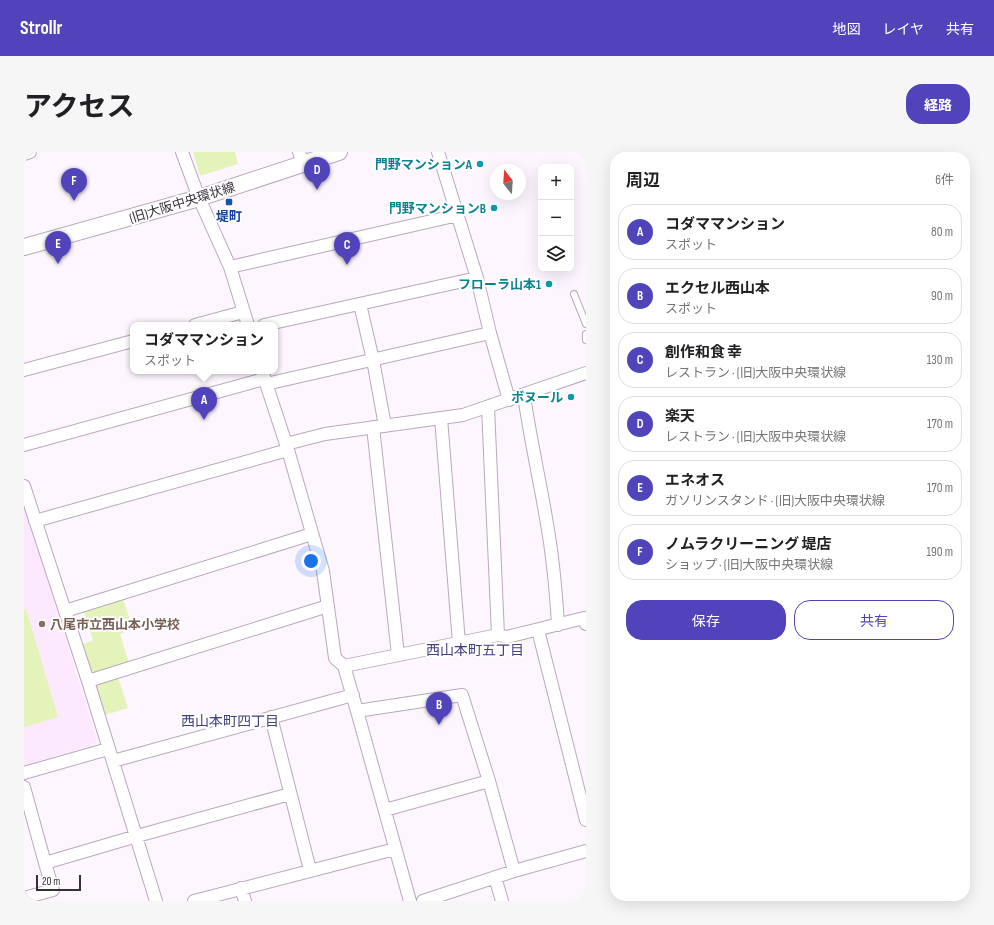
<!DOCTYPE html>
<html lang="ja">
<meta charset="utf-8">
<style>
:root{--surface:#fff;--page:#f6f6f6;--text:#202124;--muted:#757577;--line:#e0e0e0;--accent:#5143ba}
body{margin:0;font-family:"Sofia Sans Condensed","Noto Sans JP",sans-serif;background:var(--page);color:var(--text)}
.controls{position:absolute;right:12px;top:12px;display:grid;overflow:hidden;border-radius:8px;box-shadow:0 4px 16px #0002}
.controls button{width:36px;height:36px;display:grid;place-items:center;padding:0;border:0;border-bottom:1px solid var(--line);background:var(--surface);color:var(--text);font:20px sans-serif}
.compass{position:absolute;left:466px;top:12px;width:36px;height:36px;border-radius:50%;background:var(--surface);box-shadow:0 4px 16px #0002;rotate:343deg}
.scale{position:absolute;left:12px;bottom:10px;width:45px;box-sizing:border-box;padding-left:4px;border:2px solid #372f38;border-top:0;font-size:11px;line-height:14px;white-space:nowrap;color:#372f38;-webkit-text-stroke:3px #fff;paint-order:stroke}
.you{position:absolute;left:287px;top:409px;width:14px;height:14px;margin:-10px;border:3px solid #fff;border-radius:50%;background:#1a73e8;box-shadow:0 0 0 6px #1a73e833}
.badge{display:grid;place-items:center;width:26px;height:26px;border-radius:50%;background:var(--accent);color:#fff;font-size:13px;font-weight:700}
.pin{position:absolute;translate:-50% -33px;filter:drop-shadow(0 1px 2px #0008)}
.pin::after{content:'';position:absolute;top:21px;width:14px;height:12px;background:inherit;clip-path:polygon(0 0,100% 0,50% 100%)}
.popup{position:absolute;left:106px;top:170px;width:148px;height:52px;box-sizing:border-box;display:grid;place-content:center;border-radius:8px;background:var(--surface);filter:drop-shadow(0 1px 3px #0005);font-size:13px;white-space:nowrap;color:var(--muted)}
.popup b{font-size:15px;color:var(--text)}
.popup::after{content:'';position:absolute;left:50%;top:100%;margin-left:-8px;border:8px solid transparent;border-top-color:var(--surface)}
.list{margin:0;padding:0;list-style:none}
h2{display:flex;justify-content:space-between;align-items:center;height:52px;margin:0;padding:0 16px;font-size:17px}
h2 small{font-size:13px;font-weight:400;color:var(--muted)}
.list li{display:grid;grid-template-columns:26px 1fr auto;gap:12px;align-items:center;box-sizing:border-box;height:56px;margin:0 8px 8px;padding:0 8px;border:1px solid var(--line);border-radius:16px}
.list b{display:block;font-size:15px;white-space:nowrap}
.list p{margin:0;font-size:13px;white-space:nowrap;color:var(--muted)}
.list em{font-size:13px;font-style:normal;color:var(--muted)}
.actions{display:flex;gap:8px;padding:12px 16px}
.actions a{flex:1;padding:9px 0;border:1px solid var(--accent);border-radius:16px;text-align:center;font-size:14px;color:var(--accent)}
.actions .main{background:var(--accent);color:#fff}
.icon{flex:none;width:22px;height:22px;fill:none;stroke:currentColor;stroke-width:2;stroke-linecap:round;stroke-linejoin:round}
.map{position:relative;flex:none;width:562px;height:749px;overflow:hidden;border-radius:16px}
header{display:flex;align-items:center;gap:24px;box-sizing:border-box;height:56px;padding:0 20px;background:var(--accent);color:#fff}
header strong{font-size:19px}
nav{display:flex;gap:22px;margin-inline-start:auto;font-size:14px}
.intro{display:flex;align-items:center;justify-content:space-between;box-sizing:border-box;height:96px;padding:0 24px}
h1{margin:0;font-size:28px}
.button{padding:10px 18px;border-radius:16px;background:var(--accent);color:#fff;font-size:14px;font-weight:700}
main{display:flex;gap:24px;padding:0 24px}
aside{flex:1;background:var(--surface);border-radius:16px;box-shadow:0 4px 16px #0002}
.map>svg:first-child{display:block}
.built{fill:#fde9ff}
.green{fill:#e3f3ba}
.lines{fill:none;stroke-linecap:round;stroke-linejoin:round}
.lane-casing{stroke:#baa8bc;stroke-width:8}
.street-casing{stroke:#baa8bc;stroke-width:14}
.secondary-casing{stroke:#baa8bc;stroke-width:18}
.lane{stroke:#fff;stroke-width:6}
.street{stroke:#fff;stroke-width:12}
.secondary{stroke:#fff;stroke-width:16}
.culture-dot{fill:#0f9aa8;stroke:#fff;stroke-width:1.5}
.transit-dot{fill:#1a4fb4;stroke:#fff;stroke-width:1.5}
.education-dot{fill:#8d6e63;stroke:#fff;stroke-width:1.5}
.labels{text-anchor:middle;stroke-width:4;stroke-linejoin:round;paint-order:stroke}
.culture-label{font-size:13px;font-weight:bold;fill:#0d838f;stroke:#fff;text-anchor:end}
.street-label{font-size:13px;fill:#372f38;stroke:#fff}
.transit-label{font-size:13px;font-weight:bold;fill:#164399;stroke:#fff}
.education-label{font-size:13px;font-weight:bold;fill:#785e54;stroke:#fff;text-anchor:start}
.neighbourhood-label{font-size:14px;fill:#42417e;stroke:#fff}
</style>
<header>
<strong>Strollr</strong>
<nav><a>地図</a><a>レイヤ</a><a>共有</a></nav>
</header>
<div class="intro"><h1>アクセス</h1><a class="button">経路</a></div>
<main>
<div class="map">
<svg width="562" height="749" viewBox="0 0 562 749">
<rect width="100%" height="100%" fill="#fef6ff"/>
<path class="built" d="M 0,352 L 74,591 L 0,614 Z"/>
<path class="green" d="M 169,0 L 211,0 L 214,12 L 176,24 Z
M 98,444 L 109,477 L 96,482 L 105,511 L 73,521 L 66,518 L 58,492 L 69,489 L 59,456 Z
M 2,457 L 34,565 L 0,575 L 0,458 Z
M 94,525 L 104,556 L 81,563 L 72,537 L 73,531 Z"/>
<g class="lines">
<defs>
<path id="lane" d="M 550,142 L 562,172
M 562,182 L 562,188"/>
<path id="street" d="M 158,0 L 175,46 L 206,115 L 224,173
M 275,0 L 279,12
M 414,0 L 453,126 L 466,181 L 485,248
M 0,2 L 6,0
M 206,115 L 434,63
M 336,152 L 349,208 L 361,274
M 171,173 L 219,160
M 240,173 L 453,126
M 0,218 L 109,189
M 238,219 L 264,298 L 299,419 L 311,506 L 320,514 L 333,559 L 386,749
M 242,232 L 466,181
M 500,243 C 506,286 516,329 523,372 C 529,406 532,439 534,473
M 464,255 L 474,483
M 417,266 L 435,491
M 349,275 L 374,503
M 262,292 L 301,282 L 439,263 L 562,221
M 0,293 L 240,227
M 0,334 L 64,529 L 132,749
M 11,369 L 264,298
M 41,459 L 288,382
M 514,478 L 562,668
M 320,514 L 474,483 L 483,485 L 560,466 L 562,472
M 64,529 L 304,454
M 333,559 L 438,543 L 465,629 L 490,719
M 247,565 L 286,718
M 89,609 L 329,543
M 0,621 L 84,597
M 0,635 L 21,711
M 361,658 L 465,629
M 471,725 L 478,749
M 217,736 L 221,749
M 0,746 L 29,738 L 21,711 L 113,684 L 266,642
M 170,749 L 371,697
M 399,749 L 490,719 L 562,699"/>
<path id="secondary" d="M 0,95 L 175,46 L 315,0"/>
</defs>
<use href="#lane" class="lane-casing"/>
<use href="#street" class="street-casing"/>
<use href="#secondary" class="secondary-casing"/>
<use href="#lane" class="lane"/>
<use href="#street" class="street"/>
<use href="#secondary" class="secondary"/>
</g>
<g class="culture-dot">
<circle cx="456" cy="12" r="4"/>
<circle cx="470" cy="56" r="4"/>
<circle cx="525" cy="132" r="4"/>
<circle cx="547" cy="245" r="4"/>
</g>
<rect class="transit-dot" x="201" y="46" width="8" height="8" rx="2"/>
<circle class="education-dot" cx="18" cy="472" r="4"/>
<g class="labels">
<g class="culture-label">
<text x="448" y="17">門野マンションA</text>
<text x="462" y="61">門野マンションB</text>
<text x="517" y="137">フローラ山本1</text>
<text x="539" y="250">ボヌール</text>
</g>
<g class="street-label">
<text transform="translate(158 50) rotate(-17)" y="5">(旧)大阪中央環状線</text>
</g>
<g class="transit-label">
<text x="205" y="69">堤町</text>
</g>
<g class="education-label">
<text x="26" y="477">八尾市立西山本小学校</text>
</g>
<g class="neighbourhood-label">
<text x="451" y="503">西山本町五丁目</text>
<text x="206" y="574">西山本町四丁目</text>
</g>
</g>
</svg>
<div class="controls">
<button>+</button>
<button>−</button>
<button><svg class="icon" aria-label="layers" viewBox="0 0 24 24"><path d="M12 4l9 5-9 5-9-5zM3 14l9 5 9-5"/></svg></button>
</div>
<svg class="compass" viewBox="-18 -18 36 36"><path d="M0-13l5 13h-10z" fill="#e53935"/><path d="M0 13l5-13h-10z" fill="#757577"/></svg>
<div class="scale">20 m</div>
<div class="you"></div>
<div class="pin badge" style="left:180px;top:268px">A</div>
<div class="popup"><b>コダママンション</b>スポット</div>
<div class="pin badge" style="left:415px;top:573px">B</div>
<div class="pin badge" style="left:323px;top:113px">C</div>
<div class="pin badge" style="left:293px;top:38px">D</div>
<div class="pin badge" style="left:34px;top:112px">E</div>
<div class="pin badge" style="left:50px;top:49px">F</div>
</div>
<aside>
<h2>周辺<small>6件</small></h2>
<ul class="list">
<li><span class="badge">A</span><div><b>コダママンション</b><p>スポット</p></div><em>80 m</em></li>
<li><span class="badge">B</span><div><b>エクセル西山本</b><p>スポット</p></div><em>90 m</em></li>
<li><span class="badge">C</span><div><b>創作和食 幸</b><p>レストラン · (旧)大阪中央環状線</p></div><em>130 m</em></li>
<li><span class="badge">D</span><div><b>楽天</b><p>レストラン · (旧)大阪中央環状線</p></div><em>170 m</em></li>
<li><span class="badge">E</span><div><b>エネオス</b><p>ガソリンスタンド · (旧)大阪中央環状線</p></div><em>170 m</em></li>
<li><span class="badge">F</span><div><b>ノムラクリーニング 堤店</b><p>ショップ · (旧)大阪中央環状線</p></div><em>190 m</em></li>
</ul>
<div class="actions"><a class="main">保存</a><a>共有</a></div>
</aside>
</main>
